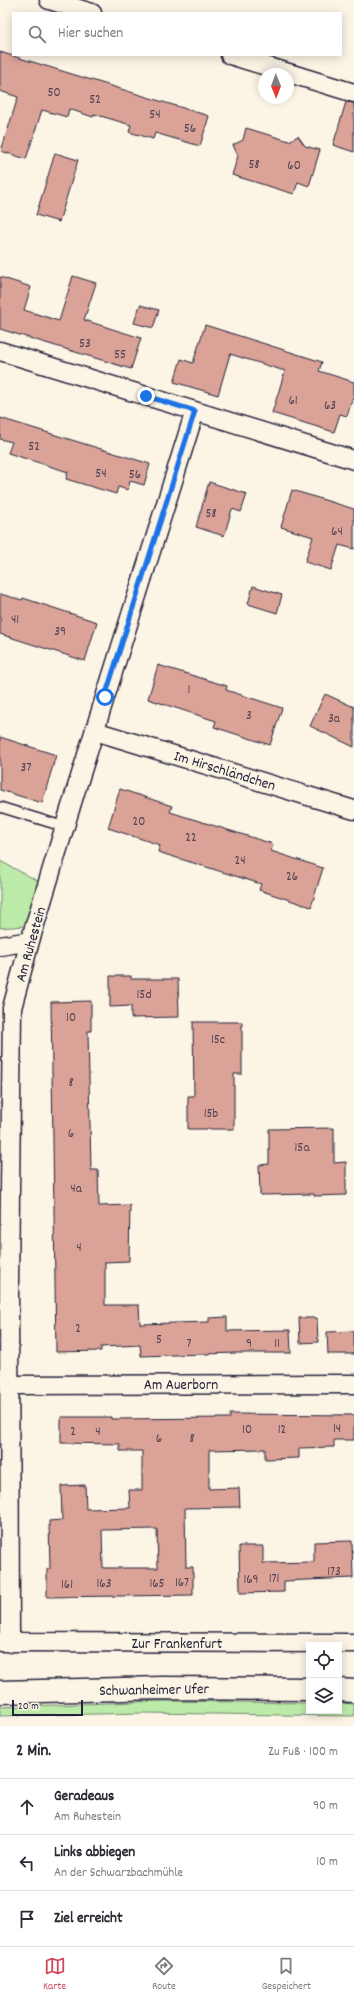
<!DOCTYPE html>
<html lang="de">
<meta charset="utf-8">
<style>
:root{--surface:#fff;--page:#f2f2f3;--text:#2b2b33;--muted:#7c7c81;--line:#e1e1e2;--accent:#d1495b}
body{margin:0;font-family:Dekko,sans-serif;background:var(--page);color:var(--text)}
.controls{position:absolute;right:12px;bottom:12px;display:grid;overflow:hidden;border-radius:0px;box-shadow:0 2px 10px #0003}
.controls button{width:36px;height:36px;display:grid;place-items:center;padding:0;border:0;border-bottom:1px solid var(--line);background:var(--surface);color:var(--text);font:20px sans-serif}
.compass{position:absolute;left:258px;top:68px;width:36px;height:36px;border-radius:50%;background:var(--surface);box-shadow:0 2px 10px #0003;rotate:179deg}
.scale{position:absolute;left:12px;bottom:10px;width:71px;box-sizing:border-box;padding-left:4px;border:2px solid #22223b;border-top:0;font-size:11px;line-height:14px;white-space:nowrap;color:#22223b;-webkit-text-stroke:3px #fcf5e5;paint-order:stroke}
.stop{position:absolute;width:12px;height:12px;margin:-9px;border:3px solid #1a73e8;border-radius:50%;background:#fff}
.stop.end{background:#1a73e8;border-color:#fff;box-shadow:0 1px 4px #0008}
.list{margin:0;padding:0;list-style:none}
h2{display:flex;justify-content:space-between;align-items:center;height:52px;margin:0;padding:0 16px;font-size:17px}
h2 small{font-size:13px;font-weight:400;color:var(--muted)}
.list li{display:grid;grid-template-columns:26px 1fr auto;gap:12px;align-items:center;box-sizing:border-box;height:56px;padding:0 16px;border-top:1px solid var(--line)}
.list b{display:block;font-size:15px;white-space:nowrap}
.list p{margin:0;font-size:13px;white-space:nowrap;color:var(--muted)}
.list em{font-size:13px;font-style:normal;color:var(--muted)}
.icon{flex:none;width:22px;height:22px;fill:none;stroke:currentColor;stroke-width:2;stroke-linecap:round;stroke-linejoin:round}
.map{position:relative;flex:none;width:354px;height:1726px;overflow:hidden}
.search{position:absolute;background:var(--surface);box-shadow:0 2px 10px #0003;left:12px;right:12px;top:12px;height:44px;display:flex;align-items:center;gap:10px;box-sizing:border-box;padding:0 14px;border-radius:0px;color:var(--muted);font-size:15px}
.sheet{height:220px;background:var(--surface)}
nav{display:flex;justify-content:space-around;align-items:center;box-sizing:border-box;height:56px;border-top:1px solid var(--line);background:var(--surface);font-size:11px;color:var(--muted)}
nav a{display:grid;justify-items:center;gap:2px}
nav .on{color:var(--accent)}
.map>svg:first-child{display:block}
.green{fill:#bceaa8;stroke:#6f8672}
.building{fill:#dba298;stroke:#22223b;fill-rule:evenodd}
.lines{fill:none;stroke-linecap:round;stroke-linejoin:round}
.service-casing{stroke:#22223b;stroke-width:12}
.minor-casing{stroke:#22223b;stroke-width:21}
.secondary-casing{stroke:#22223b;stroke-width:25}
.service{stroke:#fcf5e5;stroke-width:9}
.minor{stroke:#fcf5e5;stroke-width:18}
.secondary{stroke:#fcf5e5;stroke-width:22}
.route{stroke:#1a73e8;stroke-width:5}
.labels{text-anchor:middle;stroke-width:3;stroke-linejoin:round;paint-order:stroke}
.number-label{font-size:13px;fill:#504252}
.street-label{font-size:15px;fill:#22223b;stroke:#fcf5e5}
</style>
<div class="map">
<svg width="354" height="1726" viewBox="0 0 354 1726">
<rect width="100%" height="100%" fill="#fcf5e5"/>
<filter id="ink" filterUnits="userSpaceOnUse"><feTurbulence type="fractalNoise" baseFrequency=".025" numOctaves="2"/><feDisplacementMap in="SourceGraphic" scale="8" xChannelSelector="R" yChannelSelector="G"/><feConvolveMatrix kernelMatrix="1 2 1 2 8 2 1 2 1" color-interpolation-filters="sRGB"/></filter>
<g filter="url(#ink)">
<path class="green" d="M 0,861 L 40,882 L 25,926 L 0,928 Z
M 163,1701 L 309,1703 L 309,1711 L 339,1711 L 339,1703 L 354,1704 L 354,1716 L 144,1713 L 0,1716 L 0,1707 Z"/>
<path class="building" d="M 0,52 L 209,116 L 200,146 L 155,133 L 153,139 L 129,132 L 131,125 L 94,114 L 93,117 L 69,109 L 67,117 L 42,110 L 26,159 L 1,151 L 18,97 L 0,91 Z
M 346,102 L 354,103 L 354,152 L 333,145 Z
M 246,128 L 289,141 L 298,136 L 305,146 L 320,150 L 309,186 L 298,182 L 294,194 L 232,175 L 238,156 L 233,145 L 243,140 Z
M 55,153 L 78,160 L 59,222 L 36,215 Z
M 73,276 L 96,283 L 84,320 L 141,338 L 131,369 L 0,329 L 0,277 L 31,287 L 24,310 L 59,321 Z
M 140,305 L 159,310 L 153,328 L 134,323 Z
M 205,325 L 322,362 L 319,371 L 354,382 L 354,394 L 347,416 L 340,414 L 334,432 L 272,413 L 285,371 L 230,354 L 218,395 L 174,382 L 181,359 L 193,363 Z
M 0,418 L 150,464 L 144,485 L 130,481 L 128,490 L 118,487 L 116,494 L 66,479 L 68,472 L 8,453 L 12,442 L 0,439 Z
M 209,482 L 247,494 L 241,512 L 232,509 L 224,536 L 196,527 Z
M 292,490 L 354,509 L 354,549 L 339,545 L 331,570 L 305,562 L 313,537 L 281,527 Z
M 253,586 L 282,595 L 277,613 L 248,604 Z
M 0,594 L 22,600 L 23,598 L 97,622 L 85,661 L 0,634 Z
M 158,665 L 227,686 L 226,690 L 282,708 L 270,745 L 214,727 L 216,721 L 148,699 Z
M 325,694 L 354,707 L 354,747 L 310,726 Z
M 0,737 L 56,755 L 42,803 L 0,790 Z
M 120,789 L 172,806 L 170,812 L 273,844 L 271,851 L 323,868 L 311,907 L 259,890 L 261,884 L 158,852 L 160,845 L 108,828 Z
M 110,976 L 131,976 L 131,979 L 178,979 L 179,1017 L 131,1018 L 131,1006 L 110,1007 Z
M 91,1001 L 91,1031 L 88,1031 L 91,1170 L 98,1170 L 99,1206 L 130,1205 L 129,1261 L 105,1262 L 105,1305 L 139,1305 L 140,1324 L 209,1322 L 209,1318 L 227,1317 L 227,1331 L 290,1330 L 291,1353 L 236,1353 L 141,1356 L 140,1345 L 101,1347 L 101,1351 L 56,1352 L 51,1002 Z
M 193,1022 L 242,1022 L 242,1074 L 234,1074 L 234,1129 L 188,1129 L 188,1096 L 194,1096 Z
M 334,1128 L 334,1163 L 346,1162 L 346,1195 L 314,1196 L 314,1194 L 260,1195 L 259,1165 L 269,1164 L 269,1129 Z
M 299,1318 L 317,1318 L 318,1342 L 300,1343 Z
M 354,1331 L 354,1354 L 328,1354 L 327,1332 Z
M 230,1414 L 354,1415 L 354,1440 L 334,1440 L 334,1447 L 299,1448 L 299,1458 L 265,1459 L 265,1449 L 209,1450 L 209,1489 L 239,1488 L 240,1507 L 185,1508 L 186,1567 L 193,1567 L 193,1595 L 47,1597 L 47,1569 L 50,1569 L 49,1521 L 62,1520 L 61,1486 L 85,1485 L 86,1509 L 130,1508 L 129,1490 L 142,1490 L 142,1451 L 120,1451 L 120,1444 L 61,1443 L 61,1417 L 111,1417 L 111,1419 L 230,1418 ZM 157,1529 L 158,1568 L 103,1568 L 102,1530 Z
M 352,1541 L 353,1578 L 284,1581 L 284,1592 L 240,1593 L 239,1546 L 263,1546 L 263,1563 L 314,1562 L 314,1542 Z"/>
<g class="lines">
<defs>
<path id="service" d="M 0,807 L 65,827"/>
<path id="minor" d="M 49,0 L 92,13
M 230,55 L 354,93
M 0,351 L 354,460
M 95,731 L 354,810
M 0,946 L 30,941
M 9,1385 L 354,1384
M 0,1642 L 354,1643
M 10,1643 L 9,1285 L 12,1008 L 30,941 L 75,793 L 195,411"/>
<path id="secondary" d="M 339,1690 L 354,1691
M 0,1692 L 162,1688 L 309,1689"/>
</defs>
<use href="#service" class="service-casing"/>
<use href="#minor" class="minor-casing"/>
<use href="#secondary" class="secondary-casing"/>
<use href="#service" class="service"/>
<use href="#minor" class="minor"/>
<use href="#secondary" class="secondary"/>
</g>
</g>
<g class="lines" filter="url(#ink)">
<path class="route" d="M 105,697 L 195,411 L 146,396"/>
</g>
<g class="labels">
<g class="number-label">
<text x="54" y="96">50</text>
<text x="95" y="103">52</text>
<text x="155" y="118">54</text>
<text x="190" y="132">56</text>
<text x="254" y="168">58</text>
<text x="294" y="169">60</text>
<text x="85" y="347">53</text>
<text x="120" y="358">55</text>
<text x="293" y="404">61</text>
<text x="330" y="409">63</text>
<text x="34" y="450">52</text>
<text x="101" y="477">54</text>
<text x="135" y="478">56</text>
<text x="211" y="517">58</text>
<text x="337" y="535">64</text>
<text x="15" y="623">41</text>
<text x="60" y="635">39</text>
<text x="189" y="693">1</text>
<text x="249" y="719">3</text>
<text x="334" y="722">3a</text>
<text x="26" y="771">37</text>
<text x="139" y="825">20</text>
<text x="191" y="841">22</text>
<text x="240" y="864">24</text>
<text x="292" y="880">26</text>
<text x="144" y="998">15d</text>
<text x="71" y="1021">10</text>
<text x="218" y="1043">15c</text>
<text x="71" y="1086">8</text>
<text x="211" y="1117">15b</text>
<text x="71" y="1137">6</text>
<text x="302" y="1151">15a</text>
<text x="76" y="1192">4a</text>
<text x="79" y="1251">4</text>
<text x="78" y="1332">2</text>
<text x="159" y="1343">5</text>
<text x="189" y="1347">7</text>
<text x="249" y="1347">9</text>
<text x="277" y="1347">11</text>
<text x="337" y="1432">14</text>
<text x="247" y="1433">10</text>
<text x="282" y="1433">12</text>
<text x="73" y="1435">2</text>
<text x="98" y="1435">4</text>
<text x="159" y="1442">6</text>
<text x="192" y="1442">8</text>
<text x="334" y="1575">173</text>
<text x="274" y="1582">171</text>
<text x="251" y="1583">169</text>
<text x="182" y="1586">167</text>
<text x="104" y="1587">163</text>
<text x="157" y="1587">165</text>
<text x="67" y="1588">161</text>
</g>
<g class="street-label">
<text transform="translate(225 770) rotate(17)" y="5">Im Hirschländchen</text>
<text transform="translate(30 944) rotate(-74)" y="5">Am Ruhestein</text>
<text x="181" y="1389">Am Auerborn</text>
<text x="177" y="1648">Zur Frankenfurt</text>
<text transform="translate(154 1689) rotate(-1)" y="5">Schwanheimer Ufer</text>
</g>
</g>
</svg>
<div class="controls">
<button><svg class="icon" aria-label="locate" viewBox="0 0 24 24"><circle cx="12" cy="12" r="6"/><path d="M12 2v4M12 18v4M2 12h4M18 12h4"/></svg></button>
<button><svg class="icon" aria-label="layers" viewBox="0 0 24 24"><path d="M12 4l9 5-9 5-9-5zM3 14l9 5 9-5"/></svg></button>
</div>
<svg class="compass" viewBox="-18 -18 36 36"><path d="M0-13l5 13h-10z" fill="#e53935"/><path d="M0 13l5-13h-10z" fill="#7c7c81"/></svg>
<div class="scale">20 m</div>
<div class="stop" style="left:105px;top:697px"></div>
<div class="stop end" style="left:146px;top:396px"></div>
<div class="search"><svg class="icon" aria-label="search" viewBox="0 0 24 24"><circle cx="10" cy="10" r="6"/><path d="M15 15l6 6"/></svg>Hier suchen</div>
</div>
<section class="sheet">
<h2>2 Min.<small>Zu Fuß · 100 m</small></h2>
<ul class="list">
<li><svg class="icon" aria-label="ahead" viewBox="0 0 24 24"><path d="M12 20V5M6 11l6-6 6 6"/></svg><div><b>Geradeaus</b><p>Am Ruhestein</p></div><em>90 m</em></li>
<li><svg class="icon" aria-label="left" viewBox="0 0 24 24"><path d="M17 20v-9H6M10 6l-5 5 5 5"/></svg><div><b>Links abbiegen</b><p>An der Schwarzbachmühle</p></div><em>10 m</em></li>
<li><svg class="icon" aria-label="arrive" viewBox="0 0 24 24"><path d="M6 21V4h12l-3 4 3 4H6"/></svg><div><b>Ziel erreicht</b></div></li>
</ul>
</section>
<nav>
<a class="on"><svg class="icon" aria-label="map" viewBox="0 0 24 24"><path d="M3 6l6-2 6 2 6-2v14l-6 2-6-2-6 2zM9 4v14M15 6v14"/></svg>Karte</a>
<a><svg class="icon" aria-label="directions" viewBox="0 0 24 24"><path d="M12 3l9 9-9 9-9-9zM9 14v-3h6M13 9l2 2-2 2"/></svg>Route</a>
<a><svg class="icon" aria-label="saved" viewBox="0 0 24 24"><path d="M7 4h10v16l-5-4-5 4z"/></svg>Gespeichert</a>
</nav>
